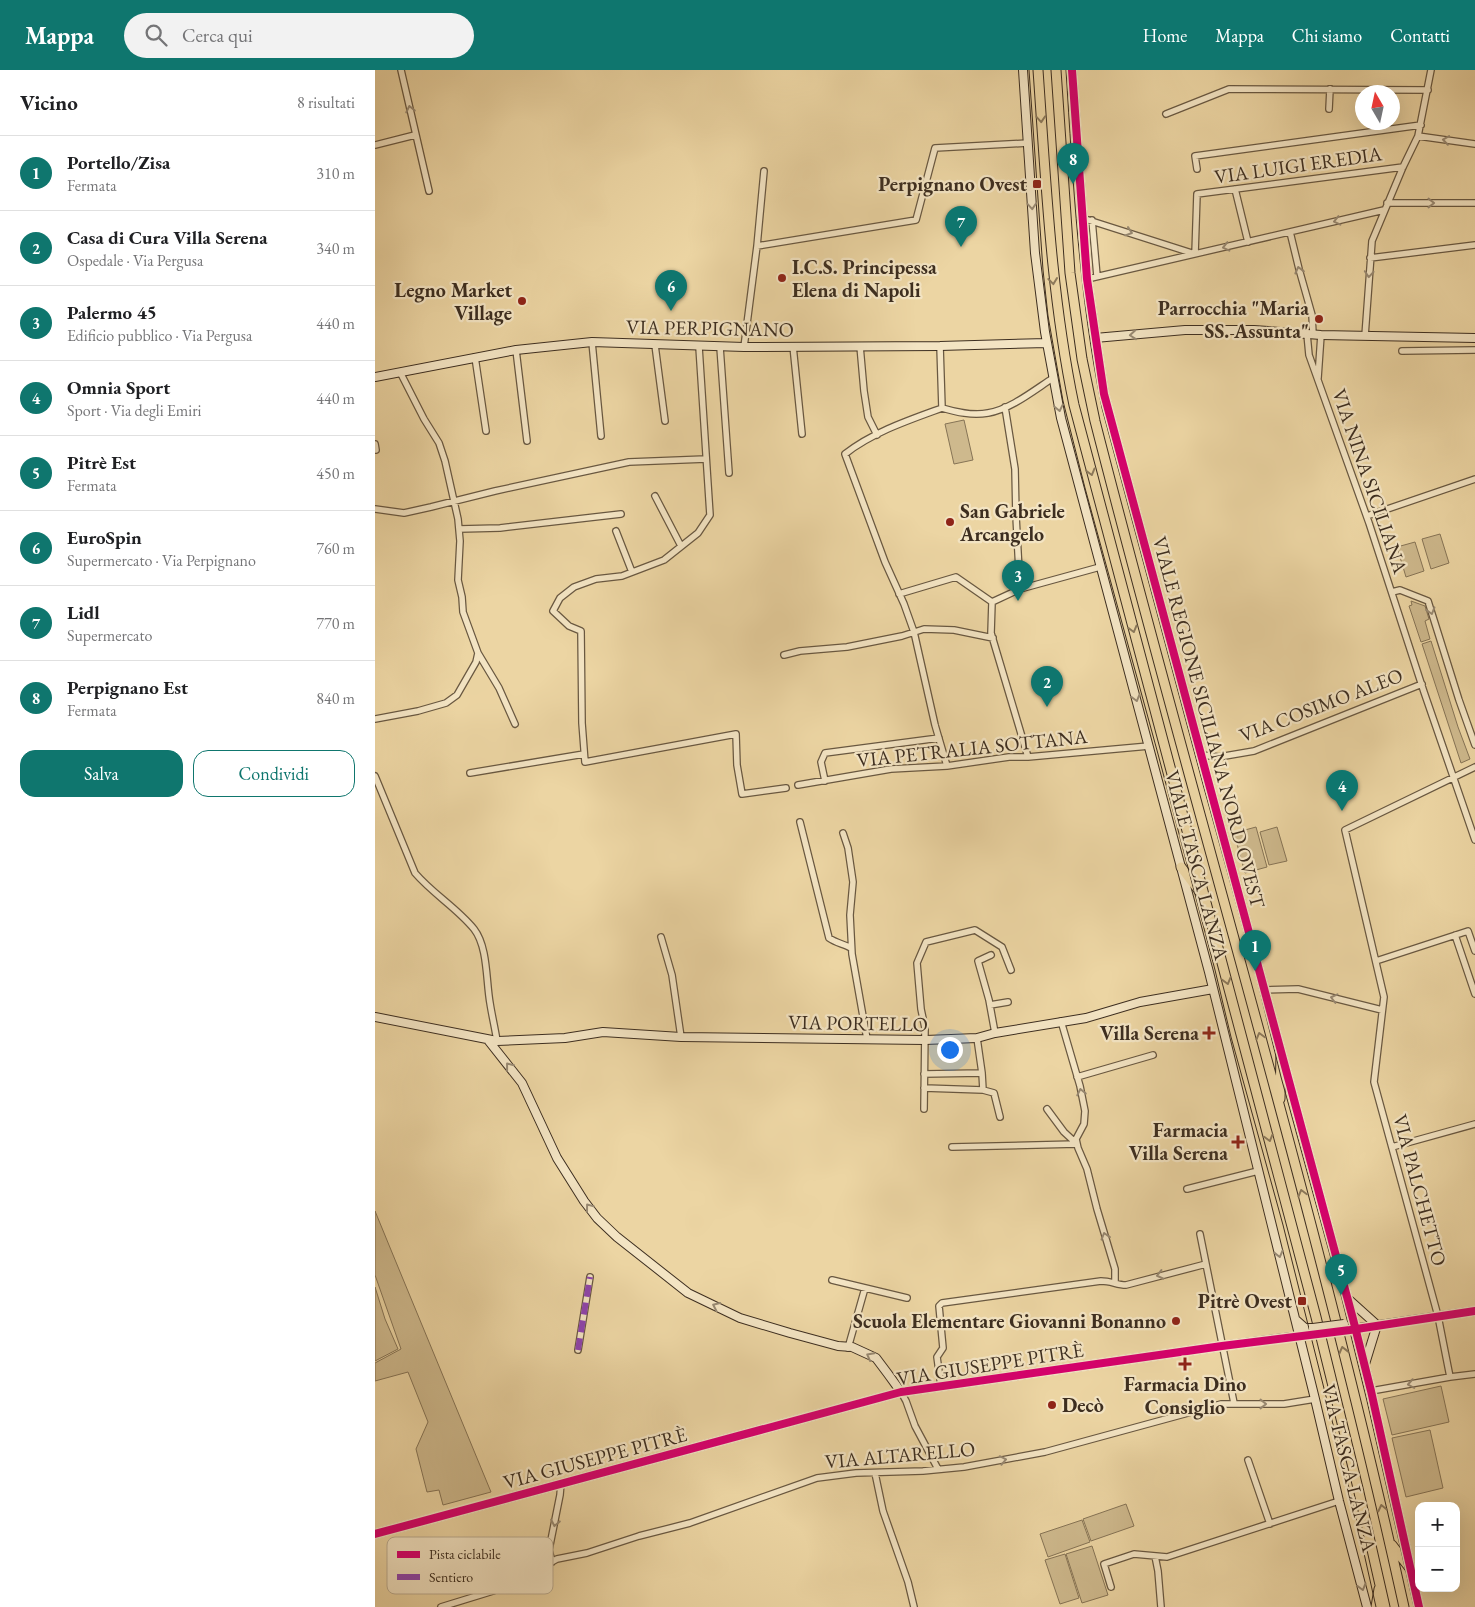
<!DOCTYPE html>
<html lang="it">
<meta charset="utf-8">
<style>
:root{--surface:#fff;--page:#f2f2f2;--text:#202124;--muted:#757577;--line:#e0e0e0;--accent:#0f766e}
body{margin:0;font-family:"EB Garamond",serif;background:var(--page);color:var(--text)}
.controls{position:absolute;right:15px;bottom:15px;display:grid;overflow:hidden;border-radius:10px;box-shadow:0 5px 20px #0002}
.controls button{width:45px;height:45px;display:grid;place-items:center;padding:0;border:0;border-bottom:1px solid var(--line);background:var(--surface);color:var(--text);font:25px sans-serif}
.compass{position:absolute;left:980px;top:15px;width:45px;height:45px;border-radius:50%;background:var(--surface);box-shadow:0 5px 20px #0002;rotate:351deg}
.you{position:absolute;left:574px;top:979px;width:18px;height:18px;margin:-12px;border:4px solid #fff;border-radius:50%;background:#1a73e8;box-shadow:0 0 0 8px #1a73e833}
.badge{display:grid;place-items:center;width:32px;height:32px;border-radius:50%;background:var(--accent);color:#fff;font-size:16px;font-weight:700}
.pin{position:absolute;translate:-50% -41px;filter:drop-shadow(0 1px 2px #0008)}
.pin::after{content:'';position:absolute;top:26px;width:18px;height:15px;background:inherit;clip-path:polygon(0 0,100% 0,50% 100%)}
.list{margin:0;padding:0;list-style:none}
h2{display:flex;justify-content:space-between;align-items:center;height:65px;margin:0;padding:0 20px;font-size:21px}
h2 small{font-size:16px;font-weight:400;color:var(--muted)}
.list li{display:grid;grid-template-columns:32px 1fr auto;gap:15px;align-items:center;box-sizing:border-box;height:75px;padding:0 20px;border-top:1px solid var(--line)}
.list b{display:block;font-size:19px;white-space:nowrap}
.list p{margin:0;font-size:16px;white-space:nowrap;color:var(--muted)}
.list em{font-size:16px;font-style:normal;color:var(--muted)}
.actions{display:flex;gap:10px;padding:15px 20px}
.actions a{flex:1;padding:11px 0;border:1px solid var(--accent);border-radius:15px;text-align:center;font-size:18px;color:var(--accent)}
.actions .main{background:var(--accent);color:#fff}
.icon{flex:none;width:28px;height:28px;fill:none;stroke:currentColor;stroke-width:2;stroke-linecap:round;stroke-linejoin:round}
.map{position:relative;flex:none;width:1100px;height:1537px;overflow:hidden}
header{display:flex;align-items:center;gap:30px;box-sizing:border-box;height:70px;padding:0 25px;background:var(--accent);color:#fff}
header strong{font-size:24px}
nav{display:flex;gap:28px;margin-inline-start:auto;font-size:18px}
.search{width:350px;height:45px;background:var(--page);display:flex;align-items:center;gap:12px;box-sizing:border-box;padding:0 18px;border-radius:28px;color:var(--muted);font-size:19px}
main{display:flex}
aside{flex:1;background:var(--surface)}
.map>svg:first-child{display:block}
.green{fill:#ceb98d;stroke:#867456}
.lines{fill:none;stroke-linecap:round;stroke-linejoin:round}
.street-casing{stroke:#695841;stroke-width:8}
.secondary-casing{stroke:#3d2e20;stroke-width:10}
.primary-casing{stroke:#3d2e20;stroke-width:11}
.street{stroke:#f3e4c3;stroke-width:5.5}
.secondary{stroke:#f3e4c3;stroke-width:8}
.primary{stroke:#ecd5a3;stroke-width:9}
.tram{stroke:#3d2e20;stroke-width:1}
.secondary-bridge-casing{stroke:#3d2e20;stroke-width:10;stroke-linecap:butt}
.secondary-bridge{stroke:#f3e4c3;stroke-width:8}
.quiet{stroke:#8e44ad;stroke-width:6;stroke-dasharray:12 6;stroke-linecap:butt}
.cycleway-casing{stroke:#f3e4c3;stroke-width:11}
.cycleway{stroke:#d6006c;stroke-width:8}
.oneway{stroke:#988972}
.oneway2{stroke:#8c795b}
.poi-dot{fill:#8f2418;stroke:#f3e4c3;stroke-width:2}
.labels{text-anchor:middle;stroke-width:4.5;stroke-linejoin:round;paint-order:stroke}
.street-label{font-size:20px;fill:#3d2e20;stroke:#f3e4c3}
.poi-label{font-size:20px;font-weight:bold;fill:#3d2e20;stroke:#f3e4c3;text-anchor:end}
.key{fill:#f3e4c3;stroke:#bcad92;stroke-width:1}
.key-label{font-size:14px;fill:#3d2e20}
</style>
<header>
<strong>Mappa</strong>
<div class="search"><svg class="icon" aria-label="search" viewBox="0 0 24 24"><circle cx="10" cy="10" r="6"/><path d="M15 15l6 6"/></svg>Cerca qui</div>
<nav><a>Home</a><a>Mappa</a><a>Chi siamo</a><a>Contatti</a></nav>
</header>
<main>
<aside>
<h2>Vicino<small>8 risultati</small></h2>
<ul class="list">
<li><span class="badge">1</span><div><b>Portello/Zisa</b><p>Fermata</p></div><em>310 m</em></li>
<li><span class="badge">2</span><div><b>Casa di Cura Villa Serena</b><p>Ospedale · Via Pergusa</p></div><em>340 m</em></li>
<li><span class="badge">3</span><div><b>Palermo 45</b><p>Edificio pubblico · Via Pergusa</p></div><em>440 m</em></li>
<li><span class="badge">4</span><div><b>Omnia Sport</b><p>Sport · Via degli Emiri</p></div><em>440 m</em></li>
<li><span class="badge">5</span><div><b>Pitrè Est</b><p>Fermata</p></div><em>450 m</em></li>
<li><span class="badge">6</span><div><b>EuroSpin</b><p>Supermercato · Via Perpignano</p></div><em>760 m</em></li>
<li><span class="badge">7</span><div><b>Lidl</b><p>Supermercato</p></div><em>770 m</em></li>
<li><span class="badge">8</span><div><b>Perpignano Est</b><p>Fermata</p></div><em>840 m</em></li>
</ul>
<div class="actions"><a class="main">Salva</a><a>Condividi</a></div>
</aside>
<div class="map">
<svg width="1100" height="1537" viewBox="0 0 1100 1537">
<rect width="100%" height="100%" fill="#ecd5a3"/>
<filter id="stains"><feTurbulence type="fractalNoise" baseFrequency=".004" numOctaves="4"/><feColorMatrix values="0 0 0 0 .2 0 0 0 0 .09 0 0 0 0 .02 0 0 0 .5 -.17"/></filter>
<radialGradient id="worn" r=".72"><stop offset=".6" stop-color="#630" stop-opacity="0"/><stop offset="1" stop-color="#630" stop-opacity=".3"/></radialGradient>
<path class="green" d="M 589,350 L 598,390 L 579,394 L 570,354 Z
M 1065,464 L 1074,493 L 1056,499 L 1047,469 Z
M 1040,472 L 1049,501 L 1031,507 L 1022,477 Z
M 1036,531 L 1050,536 L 1054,549 L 1050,551 L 1055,569 L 1046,572 L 1034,536 L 1037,535 Z
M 1056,571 L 1083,657 L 1095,689 L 1086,693 L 1047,574 Z
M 881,757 L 892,797 L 870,803 L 859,763 Z
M 902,757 L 912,791 L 894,795 L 885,762 Z
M 0,1141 L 16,1180 L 116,1422 L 68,1435 L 64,1420 L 52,1422 L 41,1379 L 53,1352 L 33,1302 L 0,1311 L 0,1293 L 26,1279 L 0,1205 Z
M 0,1217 L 10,1249 L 23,1279 L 0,1291 Z
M 1066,1316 L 1074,1352 L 1017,1365 L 1008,1329 Z
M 1055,1360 L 1068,1418 L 1031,1427 L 1017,1368 Z
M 751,1434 L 759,1456 L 716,1471 L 708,1449 Z
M 707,1450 L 715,1472 L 673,1487 L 665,1464 Z
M 717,1476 L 733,1525 L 707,1533 L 691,1484 Z
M 690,1484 L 704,1528 L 685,1534 L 670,1490 Z"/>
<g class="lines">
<defs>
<path id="street" d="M 26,0 L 54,121
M 954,39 L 955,19
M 791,44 L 854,19 L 1053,20
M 1043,66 L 1100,74
M 0,75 L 40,65
M 822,99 L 820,86 L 1046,55
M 860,119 L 873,172
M 1012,133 L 1100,133
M 707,148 L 820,184 L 822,124 L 1028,97
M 717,150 L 722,206
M 915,162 L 924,199 L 937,245 L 938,264
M 382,176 L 541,150 L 560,78 L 653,73
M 995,188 L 1100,175
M 712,209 L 1009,140
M 932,264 L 934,285 L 994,453 L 1049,622 L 1100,770
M 990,266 L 997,171 L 1028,97 L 1043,66 L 1056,0
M 217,272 L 226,366
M 280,275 L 290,351
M 418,276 L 427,364
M 485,276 L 489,321 L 493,347 L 502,365
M 565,276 L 567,338 C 581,342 597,346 613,343 C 636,339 658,321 678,308
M 324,277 L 335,445 L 323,463 L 289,490 L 247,506 L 221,509 L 199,517 L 185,528 L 178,541 L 194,556 L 206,561 L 207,653 L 210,692 L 361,664 L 362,695 L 367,724 L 411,718
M 345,277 L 354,403
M 369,277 L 382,176 L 389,101
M 141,280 L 152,371
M 1027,281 L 1100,280
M 100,287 L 111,361
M 943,308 L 946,265
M 630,337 L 640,399 L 641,446 L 645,519
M 567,338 C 534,350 498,362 470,384 L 510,492 L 529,534 L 539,562 L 560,655 L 572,696
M 0,374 L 1,380
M 280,426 L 306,476
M 0,439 L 29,443 L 56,437 L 120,421 L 254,392 L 331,389
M 992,446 L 1100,409
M 84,459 L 125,458 L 246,444
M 241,461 L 257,502
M 1017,522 L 1025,520 L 1053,531 L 1084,630 L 1100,675
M 524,524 L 581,507 L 617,532
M 103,583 L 124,618 L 140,654
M 409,585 L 425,581 L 472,577 L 527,566 L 549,559 L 579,560 L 618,568
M 0,649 L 43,641 L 71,633 L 82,625 L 101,592 L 103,583 L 88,542 L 87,527 L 83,510 L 85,471 L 83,449 L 70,391 L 64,373 L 49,349 L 25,302
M 827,685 L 844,687 L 879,681 L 1047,614
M 653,687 L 616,563 L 617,532 L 645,519 L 725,497
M 95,703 L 209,684
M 0,706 L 40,803 C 58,824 82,838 99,859 C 113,877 111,911 115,933 C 117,946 120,958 122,971
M 450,711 L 446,692 L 450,683 L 564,668
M 423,715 L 516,699 L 572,696 L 634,687 L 653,687 L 774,676
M 425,752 L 454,868 C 461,873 469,874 476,878
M 468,763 L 473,778 L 478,812 L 475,845 L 477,884 L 492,969
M 1080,865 L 1100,924
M 286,867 L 297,905 L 306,967
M 616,885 L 603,891 L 614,930 L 620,963
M 1001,891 L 1093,861 L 1100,881
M 889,920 L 923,919 L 1007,940
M 615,935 L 633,932
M 686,951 L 705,1016 L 710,1041 L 709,1054 L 701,1069 L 703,1078 L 712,1099 L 722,1139 L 740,1199 L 740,1213
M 602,968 L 607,1003 L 608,1020 L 619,1023 L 625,1047
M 549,1004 L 607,1003
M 702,1007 L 778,985
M 549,1018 L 608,1020
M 549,1039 L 550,958 L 546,939 L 542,893 L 551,872 L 600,860 L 627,877 L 636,900
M 672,1039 L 689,1062 L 702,1074
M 577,1077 L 702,1074
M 1017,1077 L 1100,1054
M 812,1119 L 883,1101
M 825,1164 L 859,1333
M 457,1210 L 532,1228
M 473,1278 L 490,1218
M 203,1280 L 215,1207
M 1075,1307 L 1063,1246 L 999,1012 L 1009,927 L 970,760 L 1100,697
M 566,1316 L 562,1287 L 568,1278 L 564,1236 L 567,1233 L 726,1211 C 736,1211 742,1215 751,1215 L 831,1194
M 996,1321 L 1075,1307 L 1100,1304
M 526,1322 L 531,1331 L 540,1356 L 563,1399
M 873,1390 L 895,1454
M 500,1403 L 508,1441 L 533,1512 L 539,1537
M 780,1486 L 783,1501 L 786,1537
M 177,1492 L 174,1480 L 185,1425 L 186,1413
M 736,1517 L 729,1494 L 759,1484 L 792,1487 L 964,1431
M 66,1537 L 118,1521 L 147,1508 L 182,1489 L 212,1483 L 264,1466 L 315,1453 L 442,1408 L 481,1403 L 548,1401 L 589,1397 L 670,1382 L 846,1334 L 909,1334 L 940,1329"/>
<path id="secondary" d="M 648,0 L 660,183 L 670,262 L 686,348 L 834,902 L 940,1329 L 964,1431 L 992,1537
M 697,0 L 712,209 L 729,324 L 978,1249 L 996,1321 L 1044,1537
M 720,268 L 810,260 L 879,260 L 946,265 L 1100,268
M 0,307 L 141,280 L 217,272 L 369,277 L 565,276 L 672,273
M 0,947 L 122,971 L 190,968 L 228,962 L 306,967 L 550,970 L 602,968 L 620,963 L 711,948 L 765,932 L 838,919
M 113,970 L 147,1013 L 182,1088 L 209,1131 L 222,1148 L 242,1167 L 313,1223 L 365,1248 L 415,1263 L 463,1276 L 477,1277 L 501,1288 L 513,1304 L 526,1322
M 972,1228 L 1002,1255
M 921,1250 L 930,1258 L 938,1258
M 970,1260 L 1100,1241
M 990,1294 L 1002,1255
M 0,1464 L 526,1322 L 847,1276 L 940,1264"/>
<path id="primary" d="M 663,0 C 671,112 676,225 699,335 L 941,1247 L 983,1418 L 1010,1537
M 681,0 L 695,203 L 707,289 L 720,351 C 821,747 941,1138 1029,1537
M 806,797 L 828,826
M 905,1029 L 906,984
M 1017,1475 L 1037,1501
M 1001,1537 L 1004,1519"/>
</defs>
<use href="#street" class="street-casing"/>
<use href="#secondary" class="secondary-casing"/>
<use href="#primary" class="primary-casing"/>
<use href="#street" class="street"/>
<use href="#secondary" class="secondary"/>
<use href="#primary" class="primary"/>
<path class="tram" d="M 654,0 L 668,200 L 673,246 L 688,331 L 710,418 L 783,684 L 840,900 L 856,967 L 908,1155 L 978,1434 L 1001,1537
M 691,0 C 698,113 704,226 727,338 L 829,718 L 880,901 L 906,1007 L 966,1225 L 992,1331 L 1039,1537"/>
<defs>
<path id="secondary-bridge" d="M 938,1258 L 969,1254
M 940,1264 L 970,1260"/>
</defs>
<use href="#secondary-bridge" class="secondary-bridge-casing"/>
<use href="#secondary-bridge" class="secondary-bridge"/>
<path class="quiet" d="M 203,1280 L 215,1207"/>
<defs>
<path id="cycleway" d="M 697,0 L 712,209 L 729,324 L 978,1249 L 996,1321 L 1044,1537
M 0,1464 L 526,1322 L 847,1276 L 975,1260 L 1100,1241"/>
</defs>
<use href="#cycleway" class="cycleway-casing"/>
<use href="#cycleway" class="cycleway"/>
</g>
<defs><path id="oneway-chevron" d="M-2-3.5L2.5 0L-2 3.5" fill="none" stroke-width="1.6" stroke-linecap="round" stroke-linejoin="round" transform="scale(1.25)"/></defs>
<g class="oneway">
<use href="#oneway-chevron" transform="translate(35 39) rotate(-102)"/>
<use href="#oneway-chevron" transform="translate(1071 70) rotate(-172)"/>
<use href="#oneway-chevron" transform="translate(1056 133)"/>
<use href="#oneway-chevron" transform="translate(657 136) rotate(86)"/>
<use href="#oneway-chevron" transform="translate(962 151) rotate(167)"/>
<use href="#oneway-chevron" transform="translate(754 162) rotate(18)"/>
<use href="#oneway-chevron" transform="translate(851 177) rotate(167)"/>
<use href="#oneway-chevron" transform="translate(924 200) rotate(-104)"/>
<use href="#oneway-chevron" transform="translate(994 204) rotate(94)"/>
<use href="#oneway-chevron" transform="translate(758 265) rotate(175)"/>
<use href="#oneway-chevron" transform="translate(684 338) rotate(78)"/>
<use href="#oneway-chevron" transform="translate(1056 541) rotate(73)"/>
<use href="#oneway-chevron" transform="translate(761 628) rotate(75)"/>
<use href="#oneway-chevron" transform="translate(959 928) rotate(-166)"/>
<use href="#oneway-chevron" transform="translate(134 996) rotate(-128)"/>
<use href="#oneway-chevron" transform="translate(706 1022) rotate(-102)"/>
<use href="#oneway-chevron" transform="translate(214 1137) rotate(-127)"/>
<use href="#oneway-chevron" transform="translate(730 1166) rotate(-107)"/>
<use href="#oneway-chevron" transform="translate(904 1184) rotate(76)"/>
<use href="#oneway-chevron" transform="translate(785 1205) rotate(166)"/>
<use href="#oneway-chevron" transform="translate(341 1236) rotate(-155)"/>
<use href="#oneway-chevron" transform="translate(495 1286) rotate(-152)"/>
<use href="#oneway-chevron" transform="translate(1036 1314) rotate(170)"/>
<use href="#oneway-chevron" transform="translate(888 1334)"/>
<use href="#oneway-chevron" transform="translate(628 1390) rotate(-11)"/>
<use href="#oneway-chevron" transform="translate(180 1453) rotate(101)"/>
<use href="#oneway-chevron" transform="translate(987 1517) rotate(75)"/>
</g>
<g class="oneway2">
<use href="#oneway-chevron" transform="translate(666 49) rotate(86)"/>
<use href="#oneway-chevron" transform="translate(678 211) rotate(83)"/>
<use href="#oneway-chevron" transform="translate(716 402) rotate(75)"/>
<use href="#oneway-chevron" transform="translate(758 559) rotate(75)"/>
<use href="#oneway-chevron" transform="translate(852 911) rotate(75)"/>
<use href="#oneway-chevron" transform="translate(885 966) rotate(-105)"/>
<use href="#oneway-chevron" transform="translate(894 1068) rotate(75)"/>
<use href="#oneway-chevron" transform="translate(927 1123) rotate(-105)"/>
<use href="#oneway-chevron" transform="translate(968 1280) rotate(-104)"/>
<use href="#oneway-chevron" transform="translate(1007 1438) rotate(-103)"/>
</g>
<g class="poi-dot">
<rect x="657" y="109" width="10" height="10" rx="2.5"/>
<circle cx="407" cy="208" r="5"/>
<circle cx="147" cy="231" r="5"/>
<circle cx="944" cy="249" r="5"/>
<circle cx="575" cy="452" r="5"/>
<path d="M831.5 955.5h5v5h5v5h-5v5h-5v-5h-5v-5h5z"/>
<path d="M860.5 1064.5h5v5h5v5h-5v5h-5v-5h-5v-5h5z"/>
<rect x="922" y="1226" width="10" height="10" rx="2.5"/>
<circle cx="801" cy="1251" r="5"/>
<path d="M807.5 1286.5h5v5h5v5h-5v5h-5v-5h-5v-5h5z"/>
<circle cx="677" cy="1335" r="5"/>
</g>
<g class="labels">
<g class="street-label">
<text transform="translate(923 95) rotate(-8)" y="7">VIA LUIGI EREDIA</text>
<text transform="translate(335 258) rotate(1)" y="7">VIA PERPIGNANO</text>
<text transform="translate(995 411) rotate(71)" y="7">VIA NINA SICILIANA</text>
<text transform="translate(946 635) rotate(-21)" y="7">VIA COSIMO ALEO</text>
<text transform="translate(834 652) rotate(75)" y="7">VIALE REGIONE SICILIANA NORD OVEST</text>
<text transform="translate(597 678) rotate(-6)" y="7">VIA PETRALIA SOTTANA</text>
<text transform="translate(822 795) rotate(75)" y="7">VIALE TASCA LANZA</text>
<text transform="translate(483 953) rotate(1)" y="7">VIA PORTELLO</text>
<text transform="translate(1045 1120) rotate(75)" y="7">VIA PALCHETTO</text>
<text transform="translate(615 1294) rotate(-9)" y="7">VIA GIUSEPPE PITRÈ</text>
<text transform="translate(525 1385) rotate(-5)" y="7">VIA ALTARELLO</text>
<text transform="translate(220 1388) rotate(-15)" y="7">VIA GIUSEPPE PITRÈ</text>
<text transform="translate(974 1398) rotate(76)" y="7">VIA TASCA LANZA</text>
</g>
<g class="poi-label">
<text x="652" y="121">Perpignano Ovest</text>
<text x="417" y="204" text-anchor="start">I.C.S. Principessa<tspan x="417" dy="23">Elena di Napoli</tspan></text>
<text x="137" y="227">Legno Market<tspan x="137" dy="23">Village</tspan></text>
<text x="934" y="245">Parrocchia "Maria<tspan x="934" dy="23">SS. Assunta"</tspan></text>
<text x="585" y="448" text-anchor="start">San Gabriele<tspan x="585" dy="23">Arcangelo</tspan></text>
<text x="824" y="970">Villa Serena</text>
<text x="853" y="1067">Farmacia<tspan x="853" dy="23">Villa Serena</tspan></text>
<text x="917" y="1238">Pitrè Ovest</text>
<text x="791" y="1258">Scuola Elementare Giovanni Bonanno</text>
<text x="810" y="1321" text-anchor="middle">Farmacia Dino<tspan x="810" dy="23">Consiglio</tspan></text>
<text x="687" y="1342" text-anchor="start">Decò</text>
</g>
</g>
<rect x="12" y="1467" width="166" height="57" rx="8" class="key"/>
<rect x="22" y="1481" width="23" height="7" fill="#d6006c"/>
<rect x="22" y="1504" width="23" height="6" fill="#8e44ad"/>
<g class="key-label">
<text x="54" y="1489">Pista ciclabile</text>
<text x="54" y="1512">Sentiero</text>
</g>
<rect width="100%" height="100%" filter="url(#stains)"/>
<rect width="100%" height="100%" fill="url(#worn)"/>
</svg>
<div class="controls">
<button>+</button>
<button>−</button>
</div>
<svg class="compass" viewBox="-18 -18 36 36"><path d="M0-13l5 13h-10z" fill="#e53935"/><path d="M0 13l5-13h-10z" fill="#757577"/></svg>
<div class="you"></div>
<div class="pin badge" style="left:880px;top:901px">1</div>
<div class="pin badge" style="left:672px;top:637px">2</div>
<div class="pin badge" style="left:643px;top:531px">3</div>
<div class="pin badge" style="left:967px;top:741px">4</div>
<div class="pin badge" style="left:966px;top:1225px">5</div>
<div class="pin badge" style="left:296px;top:241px">6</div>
<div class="pin badge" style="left:586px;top:177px">7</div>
<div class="pin badge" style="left:698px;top:114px">8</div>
</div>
</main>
